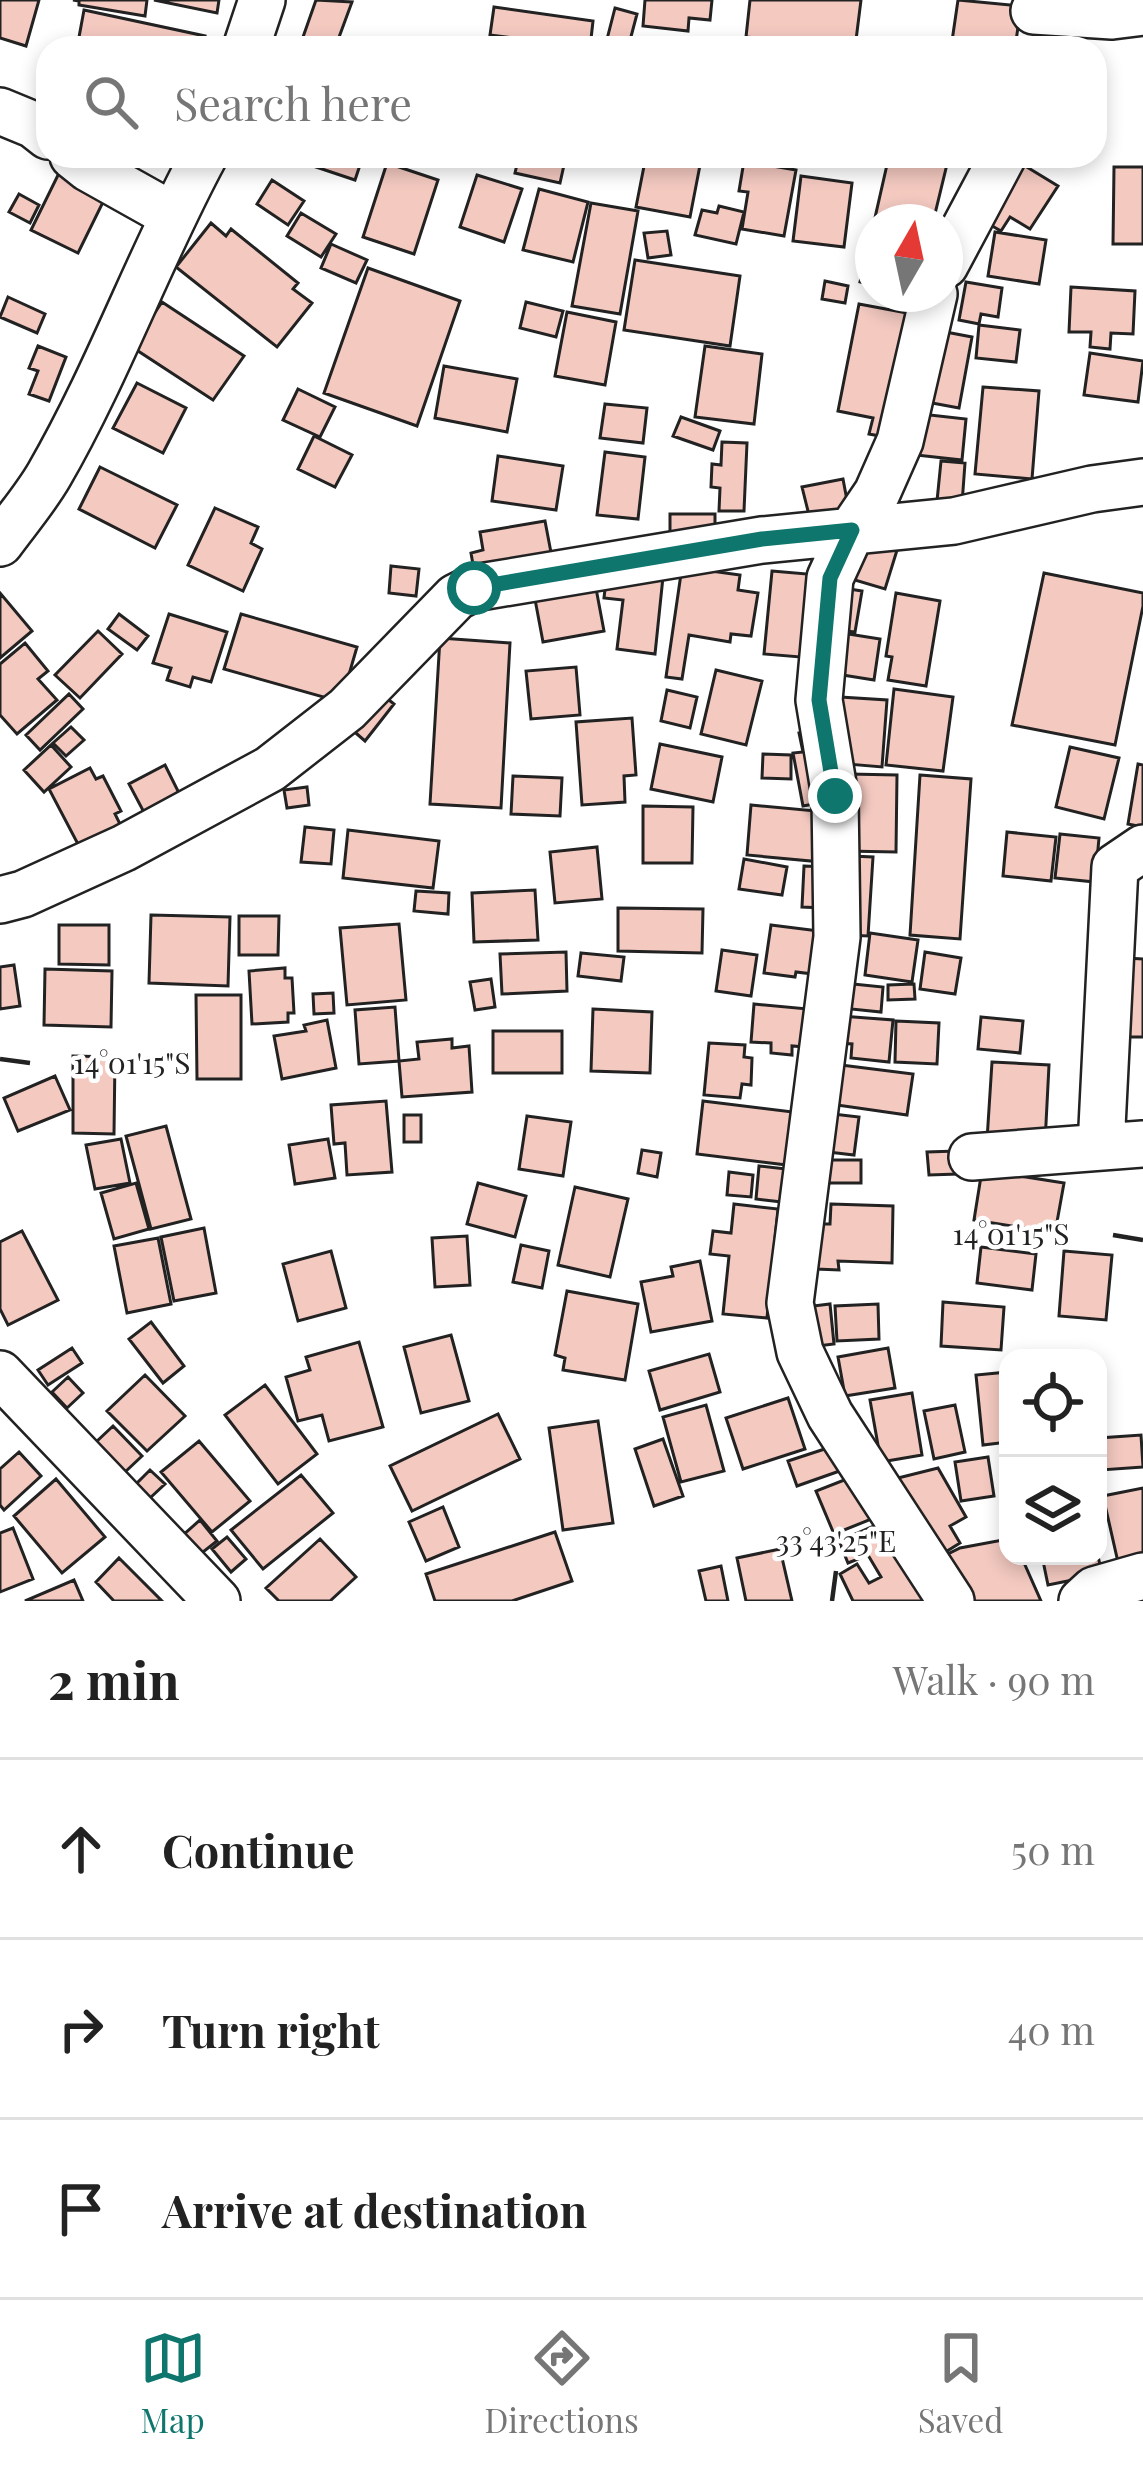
<!DOCTYPE html>
<meta charset="utf-8">
<style>
:root{--surface:#fff;--page:#f2f2f2;--text:#222;--muted:#767676;--line:#e0e0e0;--accent:#0f766e}
body{margin:0;font-family:"Playfair Display",serif;background:var(--page);color:var(--text)}
.controls{position:absolute;right:36px;bottom:36px;display:grid;overflow:hidden;border-radius:24px;box-shadow:0 6px 18px #0003}
.controls button{width:108px;height:108px;display:grid;place-items:center;padding:0;border:0;border-bottom:3px solid var(--line);background:var(--surface);color:var(--text);font:60px sans-serif}
.compass{position:absolute;left:855px;top:204px;width:108px;height:108px;border-radius:50%;background:var(--surface);box-shadow:0 6px 18px #0003;rotate:9deg}
.stop{position:absolute;width:36px;height:36px;margin:-27px;border:9px solid #0f766e;border-radius:50%;background:#fff}
.stop.end{background:#0f766e;border-color:#fff;box-shadow:0 3px 12px #0008}
.list{margin:0;padding:0;list-style:none}
h2{display:flex;justify-content:space-between;align-items:center;height:156px;margin:0;padding:0 48px;font-size:51px}
h2 small{font-size:39px;font-weight:400;color:var(--muted)}
.list li{display:grid;grid-template-columns:78px 1fr auto;gap:36px;align-items:center;box-sizing:border-box;height:180px;padding:0 48px;border-top:3px solid var(--line)}
.list b{display:block;font-size:45px;white-space:nowrap}
.list em{font-size:39px;font-style:normal;color:var(--muted)}
.icon{flex:none;width:66px;height:66px;fill:none;stroke:currentColor;stroke-width:2;stroke-linecap:round;stroke-linejoin:round}
.map{position:relative;flex:none;width:1143px;height:1601px;overflow:hidden}
.search{position:absolute;background:var(--surface);box-shadow:0 6px 18px #0003;left:36px;right:36px;top:36px;height:132px;display:flex;align-items:center;gap:30px;box-sizing:border-box;padding:0 42px;border-radius:36px;color:var(--muted);font-size:45px}
.sheet{height:696px;background:var(--surface)}
nav{display:flex;justify-content:space-around;align-items:center;box-sizing:border-box;height:168px;border-top:3px solid var(--line);background:var(--surface);font-size:33px;color:var(--muted)}
nav a{display:grid;justify-items:center;gap:6px}
nav .on{color:var(--accent)}
.map>svg:first-child{display:block}
.building{fill:#f3c9c0;stroke:#222;stroke-width:3}
.lines{fill:none;stroke-linecap:round;stroke-linejoin:round}
.street-casing{stroke:#222;stroke-width:50}
.street{stroke:#fff;stroke-width:45}
.route{stroke:#0f766e;stroke-width:15}
.ticks{fill:none;stroke:#222;stroke-width:4.5}
.ticks-label{font-size:30px;text-anchor:middle;fill:#222;stroke:#fff;stroke-width:9;stroke-linejoin:round;paint-order:stroke}
</style>
<div class="map">
<svg width="1143" height="1601" viewBox="0 0 1143 1601">
<rect width="100%" height="100%" fill="#fff"/>
<path class="building" d="M 0,0 L 39,0 L 26,46 L 0,38 Z
M 73,0 L 147,0 L 145,16 L 79,5 L 79,1 Z
M 154,0 L 219,0 L 217,13 Z
M 316,0 L 352,2 L 335,48 L 303,37 Z
M 645,0 L 712,0 L 710,20 L 689,18 L 688,31 L 643,26 Z
M 750,0 L 861,0 L 855,48 L 746,37 Z
M 958,0 L 1021,6 L 1015,48 L 951,48 Z
M 494,7 L 593,21 L 590,48 L 490,35 Z
M 615,8 L 637,14 L 628,48 L 605,47 Z
M 84,10 L 205,36 L 202,48 L 77,48 Z
M 306,156 L 363,156 L 355,180 L 304,163 Z
M 519,156 L 566,156 L 560,183 L 515,173 Z
M 646,156 L 678,156 L 701,160 L 690,217 L 636,207 Z
M 889,156 L 931,156 L 948,160 L 933,222 L 874,222 Z
M 744,161 L 796,170 L 784,236 L 742,229 L 748,192 L 739,191 Z
M 1017,161 L 1058,186 L 1030,229 L 1010,217 L 1001,231 L 980,219 Z
M 387,163 L 438,180 L 414,254 L 363,237 Z
M 1114,167 L 1143,167 L 1143,244 L 1113,244 Z
M 61,169 L 108,192 L 78,253 L 31,230 Z
M 477,175 L 522,189 L 504,242 L 460,227 Z
M 801,176 L 852,183 L 844,247 L 793,241 Z
M 272,180 L 304,201 L 288,225 L 257,204 Z
M 539,189 L 588,202 L 573,262 L 523,250 Z
M 19,194 L 39,205 L 30,223 L 9,212 Z
M 591,203 L 638,211 L 620,314 L 572,306 Z
M 719,206 L 744,212 L 736,244 L 695,235 L 702,210 L 717,213 Z
M 301,213 L 336,234 L 321,257 L 287,236 Z
M 211,223 L 226,236 L 231,229 L 298,283 L 293,289 L 312,303 L 277,347 L 176,267 Z
M 873,227 L 873,285 L 860,282 Z
M 667,231 L 671,255 L 648,258 L 644,233 Z
M 995,232 L 1046,240 L 1039,284 L 988,276 Z
M 331,244 L 367,260 L 356,283 L 321,268 Z
M 635,260 L 740,276 L 730,346 L 624,330 Z
M 368,268 L 460,301 L 417,426 L 324,393 Z
M 825,281 L 848,286 L 845,303 L 822,299 Z
M 966,282 L 1002,288 L 998,317 L 981,314 L 979,324 L 959,320 Z
M 1071,287 L 1135,291 L 1133,334 L 1111,333 L 1110,349 L 1090,347 L 1091,332 L 1069,332 Z
M 8,297 L 45,314 L 37,333 L 0,317 Z
M 162,302 L 244,356 L 213,400 L 132,347 Z
M 526,302 L 563,311 L 556,337 L 520,328 Z
M 859,304 L 923,316 L 896,439 L 869,434 L 873,418 L 838,411 Z
M 567,312 L 616,322 L 605,385 L 555,376 Z
M 979,325 L 1020,330 L 1016,362 L 976,358 Z
M 930,329 L 972,337 L 959,408 L 916,400 Z
M 38,346 L 66,357 L 49,401 L 29,394 L 38,371 L 29,368 Z
M 705,346 L 762,354 L 754,424 L 695,417 Z
M 1090,353 L 1143,361 L 1138,402 L 1084,395 Z
M 444,366 L 517,379 L 507,432 L 435,418 Z
M 137,383 L 186,408 L 163,453 L 113,428 Z
M 983,387 L 1039,391 L 1032,479 L 975,474 Z
M 298,389 L 335,407 L 320,437 L 283,420 Z
M 605,404 L 647,408 L 643,443 L 600,438 Z
M 912,413 L 966,419 L 962,460 L 907,454 Z
M 681,417 L 720,431 L 713,450 L 673,436 Z
M 314,436 L 352,455 L 335,487 L 298,469 Z
M 722,442 L 747,443 L 744,511 L 719,511 L 720,488 L 711,487 L 712,464 L 721,465 Z
M 605,452 L 645,457 L 638,519 L 597,515 Z
M 498,456 L 563,466 L 556,510 L 492,501 Z
M 941,461 L 965,463 L 962,504 L 937,501 Z
M 100,467 L 177,505 L 155,548 L 79,509 Z
M 843,479 L 849,511 L 810,519 L 802,487 Z
M 215,508 L 258,527 L 251,543 L 262,549 L 243,591 L 188,565 Z
M 670,514 L 715,514 L 715,536 L 670,540 Z
M 545,521 L 553,563 L 475,576 L 471,553 L 483,550 L 480,532 Z
M 859,535 L 898,547 L 885,589 L 848,578 Z
M 391,566 L 419,569 L 416,596 L 389,593 Z
M 682,567 L 740,575 L 738,590 L 758,593 L 751,636 L 731,634 L 730,642 L 689,635 L 682,679 L 666,677 Z
M 607,571 L 663,577 L 655,654 L 617,649 L 623,600 L 604,598 Z
M 772,571 L 819,575 L 812,658 L 764,654 Z
M 1044,573 L 1143,593 L 1143,606 L 1115,745 L 1012,725 Z
M 595,583 L 604,631 L 543,642 L 534,594 Z
M 843,588 L 862,591 L 855,632 L 837,630 Z
M 0,593 L 32,631 L 0,658 Z
M 896,593 L 940,601 L 926,686 L 888,680 L 892,657 L 886,656 Z
M 119,614 L 148,636 L 137,650 L 108,629 Z
M 169,614 L 227,632 L 211,682 L 193,677 L 190,687 L 167,680 L 171,668 L 153,663 Z
M 241,614 L 357,647 L 341,702 L 224,669 Z
M 98,631 L 122,654 L 80,698 L 55,675 Z
M 836,632 L 880,639 L 874,680 L 830,673 Z
M 440,638 L 510,643 L 501,808 L 430,804 Z
M 25,643 L 48,671 L 38,679 L 57,700 L 17,734 L 0,715 L 0,664 Z
M 576,667 L 580,715 L 531,719 L 526,671 Z
M 716,670 L 762,681 L 746,745 L 701,734 Z
M 894,689 L 953,697 L 943,771 L 886,765 Z
M 667,690 L 697,697 L 690,728 L 661,721 Z
M 379,692 L 394,704 L 365,741 L 350,728 Z
M 69,694 L 83,709 L 40,750 L 26,735 Z
M 840,697 L 887,700 L 882,767 L 835,763 Z
M 632,718 L 636,775 L 624,776 L 625,802 L 582,805 L 576,722 Z
M 71,727 L 84,740 L 66,756 L 53,743 Z
M 817,730 L 830,801 L 803,806 L 793,753 L 803,752 L 799,733 Z
M 660,744 L 722,757 L 713,802 L 651,789 Z
M 51,745 L 71,767 L 44,792 L 24,770 Z
M 1070,747 L 1119,758 L 1104,819 L 1056,807 Z
M 763,754 L 791,755 L 791,779 L 762,778 Z
M 1138,764 L 1143,765 L 1143,827 L 1128,824 Z
M 165,765 L 182,799 L 147,818 L 129,784 Z
M 90,768 L 96,779 L 103,776 L 121,811 L 115,814 L 121,826 L 80,848 L 49,789 Z
M 848,774 L 897,775 L 896,852 L 845,851 Z
M 920,775 L 971,779 L 960,939 L 910,935 Z
M 513,776 L 562,778 L 560,816 L 511,814 Z
M 307,787 L 309,805 L 287,808 L 284,790 Z
M 751,805 L 827,812 L 822,862 L 747,855 Z
M 643,806 L 693,807 L 692,863 L 643,863 Z
M 305,827 L 334,830 L 331,864 L 301,862 Z
M 348,830 L 439,841 L 433,888 L 343,878 Z
M 1007,832 L 1056,837 L 1051,881 L 1003,876 Z
M 1060,834 L 1099,838 L 1095,882 L 1055,878 Z
M 597,847 L 602,899 L 555,903 L 550,852 Z
M 851,856 L 873,857 L 868,936 L 847,935 Z
M 744,859 L 787,867 L 782,895 L 739,889 Z
M 804,866 L 825,867 L 823,908 L 802,907 Z
M 535,890 L 538,940 L 474,942 L 472,893 Z
M 416,891 L 449,893 L 448,914 L 414,911 Z
M 618,908 L 703,909 L 702,953 L 618,951 Z
M 151,915 L 230,917 L 228,986 L 149,983 Z
M 239,916 L 279,916 L 278,955 L 239,955 Z
M 399,924 L 406,1000 L 347,1005 L 340,928 Z
M 59,925 L 109,925 L 109,965 L 59,964 Z
M 771,925 L 827,932 L 821,975 L 796,972 L 795,977 L 764,973 Z
M 870,933 L 918,940 L 912,982 L 865,975 Z
M 722,950 L 757,955 L 751,996 L 716,991 Z
M 566,952 L 567,991 L 502,994 L 500,954 Z
M 925,952 L 961,958 L 955,994 L 920,989 Z
M 581,953 L 624,957 L 621,981 L 578,976 Z
M 1127,958 L 1143,959 L 1143,1037 L 1126,1037 Z
M 14,965 L 20,1006 L 0,1009 L 0,967 Z
M 285,968 L 285,978 L 292,978 L 294,1013 L 288,1013 L 288,1022 L 252,1024 L 249,971 Z
M 45,969 L 112,971 L 111,1027 L 44,1025 Z
M 491,979 L 495,1007 L 475,1010 L 470,982 Z
M 853,984 L 883,987 L 881,1012 L 851,1009 Z
M 914,984 L 915,999 L 888,1000 L 888,985 Z
M 333,993 L 334,1013 L 314,1014 L 313,994 Z
M 196,995 L 241,995 L 241,1079 L 197,1079 Z
M 754,1004 L 819,1010 L 816,1048 L 792,1046 L 792,1055 L 771,1053 L 771,1043 L 751,1042 Z
M 395,1007 L 399,1061 L 359,1064 L 355,1010 Z
M 593,1009 L 652,1012 L 650,1073 L 591,1071 Z
M 841,1016 L 893,1020 L 889,1062 L 851,1058 L 852,1044 L 838,1043 Z
M 981,1017 L 1023,1021 L 1020,1053 L 978,1049 Z
M 327,1020 L 336,1068 L 282,1079 L 274,1036 L 306,1031 L 304,1025 Z
M 896,1021 L 939,1023 L 937,1064 L 895,1062 Z
M 493,1031 L 562,1031 L 562,1073 L 493,1073 Z
M 452,1039 L 452,1048 L 469,1046 L 472,1092 L 402,1097 L 399,1061 L 419,1059 L 417,1042 Z
M 709,1043 L 745,1045 L 744,1057 L 752,1058 L 751,1085 L 742,1084 L 740,1098 L 704,1095 Z
M 73,1056 L 115,1057 L 114,1134 L 73,1133 Z
M 992,1062 L 1049,1065 L 1045,1143 L 987,1140 Z
M 841,1065 L 913,1074 L 907,1115 L 837,1105 Z
M 55,1076 L 70,1110 L 18,1131 L 4,1098 Z
M 386,1101 L 392,1172 L 347,1175 L 345,1143 L 334,1144 L 331,1105 Z
M 703,1101 L 801,1113 L 795,1166 L 697,1154 Z
M 833,1114 L 859,1117 L 854,1155 L 828,1152 Z
M 404,1115 L 421,1115 L 421,1142 L 404,1142 Z
M 527,1116 L 571,1122 L 563,1176 L 519,1169 Z
M 166,1126 L 191,1219 L 151,1229 L 126,1136 Z
M 121,1139 L 130,1183 L 95,1189 L 86,1145 Z
M 328,1139 L 335,1178 L 295,1184 L 289,1145 Z
M 642,1150 L 661,1153 L 657,1177 L 638,1173 Z
M 957,1151 L 958,1174 L 929,1175 L 927,1152 Z
M 827,1160 L 861,1160 L 861,1183 L 827,1183 Z
M 759,1166 L 795,1170 L 791,1203 L 756,1199 Z
M 982,1170 L 1064,1183 L 1055,1233 L 974,1220 Z
M 729,1172 L 753,1175 L 751,1197 L 727,1195 Z
M 136,1183 L 149,1229 L 114,1239 L 101,1193 Z
M 478,1183 L 526,1196 L 515,1237 L 467,1224 Z
M 575,1187 L 628,1199 L 610,1277 L 558,1265 Z
M 734,1204 L 778,1209 L 767,1318 L 723,1314 L 729,1256 L 710,1254 L 713,1231 L 731,1233 Z
M 831,1204 L 893,1206 L 892,1263 L 838,1261 L 839,1270 L 816,1269 L 816,1224 L 830,1224 Z
M 204,1228 L 216,1293 L 174,1301 L 161,1237 Z
M 22,1231 L 58,1300 L 8,1325 L 0,1309 L 0,1242 Z
M 467,1236 L 470,1285 L 435,1287 L 432,1238 Z
M 158,1238 L 171,1304 L 127,1313 L 114,1246 Z
M 521,1245 L 549,1251 L 542,1288 L 513,1282 Z
M 981,1247 L 1036,1254 L 1032,1290 L 977,1283 Z
M 331,1251 L 346,1308 L 298,1321 L 283,1264 Z
M 1064,1251 L 1112,1255 L 1106,1320 L 1059,1316 Z
M 700,1261 L 712,1321 L 651,1332 L 641,1282 L 673,1276 L 671,1267 Z
M 567,1291 L 638,1304 L 625,1380 L 563,1370 L 565,1358 L 555,1355 Z
M 943,1302 L 1004,1307 L 1001,1350 L 941,1346 Z
M 830,1304 L 834,1344 L 809,1347 L 805,1307 Z
M 878,1304 L 879,1339 L 837,1341 L 835,1306 Z
M 151,1322 L 184,1366 L 163,1383 L 129,1339 Z
M 451,1335 L 469,1401 L 421,1413 L 404,1347 Z
M 359,1342 L 383,1427 L 329,1441 L 322,1415 L 298,1421 L 286,1377 L 310,1370 L 306,1357 Z
M 72,1348 L 82,1363 L 48,1385 L 38,1370 Z
M 888,1348 L 895,1388 L 845,1396 L 838,1357 Z
M 709,1354 L 720,1392 L 660,1410 L 649,1371 Z
M 1008,1372 L 1008,1442 L 983,1445 L 976,1375 Z
M 145,1375 L 185,1416 L 147,1451 L 107,1411 Z
M 68,1377 L 83,1393 L 67,1408 L 52,1392 Z
M 265,1385 L 317,1454 L 278,1484 L 225,1415 Z
M 912,1393 L 922,1455 L 881,1462 L 870,1400 Z
M 788,1398 L 805,1449 L 743,1469 L 726,1418 Z
M 706,1405 L 724,1471 L 681,1482 L 663,1417 Z
M 955,1405 L 965,1452 L 934,1459 L 924,1411 Z
M 498,1414 L 520,1459 L 412,1511 L 390,1466 Z
M 598,1421 L 613,1523 L 563,1530 L 549,1428 Z
M 113,1426 L 142,1456 L 124,1473 L 95,1443 Z
M 1141,1435 L 1143,1467 L 1101,1470 L 1099,1438 Z
M 663,1439 L 683,1496 L 654,1506 L 635,1449 Z
M 199,1441 L 250,1501 L 212,1532 L 161,1472 Z
M 843,1443 L 851,1467 L 797,1486 L 788,1461 Z
M 19,1452 L 41,1476 L 4,1510 L 0,1505 L 0,1469 Z
M 988,1457 L 994,1496 L 961,1501 L 955,1462 Z
M 938,1468 L 966,1517 L 950,1526 L 960,1543 L 939,1556 L 894,1479 Z
M 150,1470 L 165,1484 L 150,1498 L 136,1484 Z
M 301,1475 L 333,1513 L 263,1569 L 231,1530 Z
M 857,1475 L 874,1518 L 834,1534 L 816,1491 Z
M 56,1479 L 105,1537 L 62,1573 L 14,1516 Z
M 1143,1488 L 1143,1567 L 1120,1571 L 1103,1496 Z
M 443,1507 L 459,1547 L 426,1561 L 409,1522 Z
M 200,1520 L 217,1541 L 198,1556 L 182,1536 Z
M 883,1522 L 929,1601 L 853,1601 L 840,1574 L 857,1564 L 869,1583 L 881,1577 L 868,1555 L 848,1563 L 839,1541 Z
M 13,1528 L 33,1579 L 0,1592 L 0,1533 Z
M 555,1532 L 572,1581 L 512,1601 L 435,1601 L 426,1574 Z
M 227,1537 L 246,1559 L 231,1572 L 212,1549 Z
M 320,1539 L 356,1577 L 330,1601 L 279,1601 L 266,1588 Z
M 1008,1539 L 1008,1556 L 1021,1556 L 1041,1601 L 967,1601 L 944,1556 L 960,1548 Z
M 780,1549 L 792,1601 L 746,1601 L 737,1558 Z
M 1042,1556 L 1098,1556 L 1102,1574 L 1048,1585 Z
M 119,1558 L 162,1601 L 114,1601 L 96,1582 Z
M 721,1566 L 728,1601 L 706,1601 L 699,1571 Z
M 74,1580 L 83,1601 L 25,1601 Z"/>
<g class="lines">
<defs>
<path id="street" d="M 1034,11 L 1112,16 L 1143,12
M 246,48 L 262,0
M 0,111 L 34,125 L 48,136
M 73,156 L 88,168 L 172,215
M 945,265 L 1003,156
M 934,294 L 900,441 L 877,493 L 852,530 L 830,578 L 819,700 L 835,796 L 837,937 L 790,1303 L 800,1352 L 830,1415 L 951,1601
M 0,543 C 16,521 35,499 49,475 C 108,373 148,260 204,156
M 0,900 L 23,894 L 124,848 L 270,769 L 347,709 L 456,597 L 474,588 L 762,540 L 954,521 L 1092,489 L 1143,482
M 1101,1147 L 1115,867 L 1143,848
M 972,1157 L 1143,1144
M 0,1374 L 217,1601
M 1082,1601 L 1094,1590 L 1143,1576"/>
</defs>
<use href="#street" class="street-casing"/>
<use href="#street" class="street"/>
</g>
<g class="lines">
<path class="route" d="M 474,588 L 762,539 L 852,530 L 830,578 L 819,700 L 835,796"/>
</g>
<path class="ticks" d="M 0,1059 L 30,1063M 1113,1235 L 1143,1240M 832,1601 L 836,1571"/>
<g class="ticks-label">
<text x="132" y="1074">14°01'15"S</text>
<text x="1011" y="1245">14°01'15"S</text>
<text x="836" y="1552">33°43'25"E</text>
</g>
</svg>
<div class="controls">
<button><svg class="icon" aria-label="locate" viewBox="0 0 24 24"><circle cx="12" cy="12" r="6"/><path d="M12 2v4M12 18v4M2 12h4M18 12h4"/></svg></button>
<button><svg class="icon" aria-label="layers" viewBox="0 0 24 24"><path d="M12 4l9 5-9 5-9-5zM3 14l9 5 9-5"/></svg></button>
</div>
<svg class="compass" viewBox="-18 -18 36 36"><path d="M0-13l5 13h-10z" fill="#e53935"/><path d="M0 13l5-13h-10z" fill="#767676"/></svg>
<div class="stop" style="left:474px;top:588px"></div>
<div class="stop end" style="left:835px;top:796px"></div>
<div class="search"><svg class="icon" aria-label="search" viewBox="0 0 24 24"><circle cx="10" cy="10" r="6"/><path d="M15 15l6 6"/></svg>Search here</div>
</div>
<section class="sheet">
<h2>2 min<small>Walk · 90 m</small></h2>
<ul class="list">
<li><svg class="icon" aria-label="ahead" viewBox="0 0 24 24"><path d="M12 20V5M6 11l6-6 6 6"/></svg><div><b>Continue</b></div><em>50 m</em></li>
<li><svg class="icon" aria-label="right" viewBox="0 0 24 24"><path d="M7 20v-9h11M14 6l5 5-5 5"/></svg><div><b>Turn right</b></div><em>40 m</em></li>
<li><svg class="icon" aria-label="arrive" viewBox="0 0 24 24"><path d="M6 21V4h12l-3 4 3 4H6"/></svg><div><b>Arrive at destination</b></div></li>
</ul>
</section>
<nav>
<a class="on"><svg class="icon" aria-label="map" viewBox="0 0 24 24"><path d="M3 6l6-2 6 2 6-2v14l-6 2-6-2-6 2zM9 4v14M15 6v14"/></svg>Map</a>
<a><svg class="icon" aria-label="directions" viewBox="0 0 24 24"><path d="M12 3l9 9-9 9-9-9zM9 14v-3h6M13 9l2 2-2 2"/></svg>Directions</a>
<a><svg class="icon" aria-label="saved" viewBox="0 0 24 24"><path d="M7 4h10v16l-5-4-5 4z"/></svg>Saved</a>
</nav>
